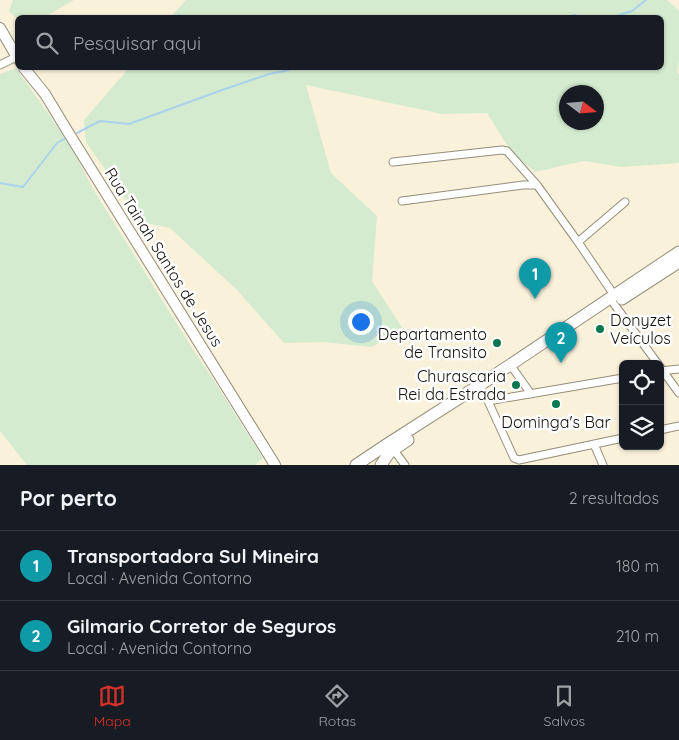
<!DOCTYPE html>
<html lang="pt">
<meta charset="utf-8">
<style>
:root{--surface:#171b24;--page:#20242c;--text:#f1f3f6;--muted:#9ea1a6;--line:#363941;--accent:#d93025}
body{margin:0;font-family:Quicksand,sans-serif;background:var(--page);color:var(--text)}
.controls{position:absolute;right:15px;bottom:15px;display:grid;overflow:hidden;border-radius:8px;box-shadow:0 1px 4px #0004}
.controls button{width:45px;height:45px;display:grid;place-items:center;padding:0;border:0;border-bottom:1px solid var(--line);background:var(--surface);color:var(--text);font:25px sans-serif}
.compass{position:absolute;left:559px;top:85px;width:45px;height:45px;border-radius:50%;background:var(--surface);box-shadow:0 1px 4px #0004;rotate:106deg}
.you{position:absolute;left:360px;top:321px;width:18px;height:18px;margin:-12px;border:4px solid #fff;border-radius:50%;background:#1a73e8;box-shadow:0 0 0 8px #1a73e833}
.badge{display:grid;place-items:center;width:32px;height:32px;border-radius:50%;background:var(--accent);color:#fff;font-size:16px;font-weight:700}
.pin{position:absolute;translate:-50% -41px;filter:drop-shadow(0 1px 2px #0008)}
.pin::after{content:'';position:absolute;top:26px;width:18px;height:15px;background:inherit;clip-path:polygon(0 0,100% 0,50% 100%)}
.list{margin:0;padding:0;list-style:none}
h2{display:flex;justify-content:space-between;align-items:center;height:65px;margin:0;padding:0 20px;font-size:21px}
h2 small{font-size:16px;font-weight:400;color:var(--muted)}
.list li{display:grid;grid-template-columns:32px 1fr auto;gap:15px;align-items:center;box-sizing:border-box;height:70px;padding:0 20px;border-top:1px solid var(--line)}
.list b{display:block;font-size:19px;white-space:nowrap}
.list p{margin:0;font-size:16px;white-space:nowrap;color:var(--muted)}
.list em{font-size:16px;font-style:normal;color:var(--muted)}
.icon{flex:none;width:28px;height:28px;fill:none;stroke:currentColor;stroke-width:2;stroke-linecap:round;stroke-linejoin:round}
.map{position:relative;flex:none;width:679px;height:465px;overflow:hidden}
.search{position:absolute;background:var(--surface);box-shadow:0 1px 4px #0004;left:15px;right:15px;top:15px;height:55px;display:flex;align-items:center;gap:12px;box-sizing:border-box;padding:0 18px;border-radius:8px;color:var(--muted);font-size:19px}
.sheet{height:205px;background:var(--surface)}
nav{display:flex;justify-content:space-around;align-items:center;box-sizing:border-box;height:70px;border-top:1px solid var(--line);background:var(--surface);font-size:14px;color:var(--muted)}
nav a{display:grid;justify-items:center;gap:2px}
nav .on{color:var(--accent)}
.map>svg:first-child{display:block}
.green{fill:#d4ebcf;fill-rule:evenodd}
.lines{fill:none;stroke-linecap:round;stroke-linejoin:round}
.stream{stroke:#abd2ec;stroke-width:2}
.street-casing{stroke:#958d79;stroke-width:9}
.secondary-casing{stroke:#958d79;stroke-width:12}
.primary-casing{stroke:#958d79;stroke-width:13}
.street{stroke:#fff;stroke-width:7}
.secondary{stroke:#fff;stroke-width:10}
.primary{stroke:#fff;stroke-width:11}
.poi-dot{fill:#0a7750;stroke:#fff;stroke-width:2}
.labels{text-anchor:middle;stroke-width:5;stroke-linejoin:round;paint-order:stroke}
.street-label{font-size:16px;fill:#131008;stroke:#fff}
.poi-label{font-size:16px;fill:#131008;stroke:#fff;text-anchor:end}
</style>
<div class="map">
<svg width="679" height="465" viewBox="0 0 679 465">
<rect width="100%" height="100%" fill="#faf1db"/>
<path class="green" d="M 13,0 L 74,0 L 45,17 L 18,18 L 17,19 L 9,11 Z
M 186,0 L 667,0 L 679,11 L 679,61 L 677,73 L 679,74 L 679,163 L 621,167 L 584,161 L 535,172 L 512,153 L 487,113 L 442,114 L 306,85 L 331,173 L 377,216 L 372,281 L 403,329 L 372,347 L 323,342 L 284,343 L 237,290 L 170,228 L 141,222 L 86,142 L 84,120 L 129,68 L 662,68 L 662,18 L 171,17 ZM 566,92 L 596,92 L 596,122 L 566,122 Z
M 16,68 L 72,147 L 93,189 L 192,348 L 213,379 L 263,458 L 255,465 L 27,465 L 0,431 L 0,74 Z"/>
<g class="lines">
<path class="stream" d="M 561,18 L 574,15 L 586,18
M 610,18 L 632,11 L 646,0
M 77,133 L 100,121 L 129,124 L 222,90 L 269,74 L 285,71 L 293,68
M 0,183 L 23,187 L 57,143 L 64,139"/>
<defs>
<path id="street" d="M 0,65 L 16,57
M 393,162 L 502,150 L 507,151 L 537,185 L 578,242 L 614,295
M 402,201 L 523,185 L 537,185
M 578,242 L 625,202
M 614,304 L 658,364
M 660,367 L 679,393
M 514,370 L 531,394
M 661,371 L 679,369
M 482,392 L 488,401 L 623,378
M 488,401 L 514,458 L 519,460 L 623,438
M 660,430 L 679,426
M 594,444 L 603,465
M 393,449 L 405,465"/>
<path id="secondary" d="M 0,28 L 18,59
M 24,68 L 45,94 L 68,132 L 275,465"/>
<path id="primary" d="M 622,299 L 679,262
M 356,465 L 389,443 L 489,379 L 679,252
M 381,465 L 389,453 L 408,440"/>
</defs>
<use href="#street" class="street-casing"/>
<use href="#secondary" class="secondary-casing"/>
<use href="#primary" class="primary-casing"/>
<use href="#street" class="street"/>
<use href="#secondary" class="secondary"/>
<use href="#primary" class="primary"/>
</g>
<g class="poi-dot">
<circle cx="600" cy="329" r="5"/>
<circle cx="497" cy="343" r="5"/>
<circle cx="516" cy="385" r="5"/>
<circle cx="556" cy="404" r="5"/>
</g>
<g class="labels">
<g class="street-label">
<text transform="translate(164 257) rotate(58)" y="6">Rua Tainah Santos de Jesus</text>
</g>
<g class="poi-label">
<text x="610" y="326" text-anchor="start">Donyzet<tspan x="610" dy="18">Veículos</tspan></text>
<text x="487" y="340">Departamento<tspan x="487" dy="18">de Transito</tspan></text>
<text x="506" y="382">Churascaria<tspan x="506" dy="18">Rei da Estrada</tspan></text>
<text x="556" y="428" text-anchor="middle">Dominga's Bar</text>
</g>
</g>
</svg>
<div class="controls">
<button><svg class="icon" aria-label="locate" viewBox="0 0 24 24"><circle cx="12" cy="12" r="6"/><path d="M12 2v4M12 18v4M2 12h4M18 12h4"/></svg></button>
<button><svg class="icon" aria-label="layers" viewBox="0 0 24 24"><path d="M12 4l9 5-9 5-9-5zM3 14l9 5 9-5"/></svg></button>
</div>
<svg class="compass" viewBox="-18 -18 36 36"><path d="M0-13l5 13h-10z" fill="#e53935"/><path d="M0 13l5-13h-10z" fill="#9ea1a6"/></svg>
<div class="you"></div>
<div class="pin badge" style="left:535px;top:299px;background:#0f9aa8">1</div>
<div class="pin badge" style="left:561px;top:363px;background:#0f9aa8">2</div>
<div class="search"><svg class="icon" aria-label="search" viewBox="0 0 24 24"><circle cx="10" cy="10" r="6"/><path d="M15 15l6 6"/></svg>Pesquisar aqui</div>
</div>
<section class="sheet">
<h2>Por perto<small>2 resultados</small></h2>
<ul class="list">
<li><span class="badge" style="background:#0f9aa8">1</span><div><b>Transportadora Sul Mineira</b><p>Local · Avenida Contorno</p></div><em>180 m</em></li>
<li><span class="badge" style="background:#0f9aa8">2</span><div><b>Gilmario Corretor de Seguros</b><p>Local · Avenida Contorno</p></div><em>210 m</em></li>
</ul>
</section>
<nav>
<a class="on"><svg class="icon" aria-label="map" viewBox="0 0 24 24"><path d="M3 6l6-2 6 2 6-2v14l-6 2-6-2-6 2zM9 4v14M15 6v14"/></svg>Mapa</a>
<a><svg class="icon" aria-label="directions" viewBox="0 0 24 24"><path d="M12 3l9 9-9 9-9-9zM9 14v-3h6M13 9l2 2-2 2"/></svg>Rotas</a>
<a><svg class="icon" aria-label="saved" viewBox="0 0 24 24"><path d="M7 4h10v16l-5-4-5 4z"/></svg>Salvos</a>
</nav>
